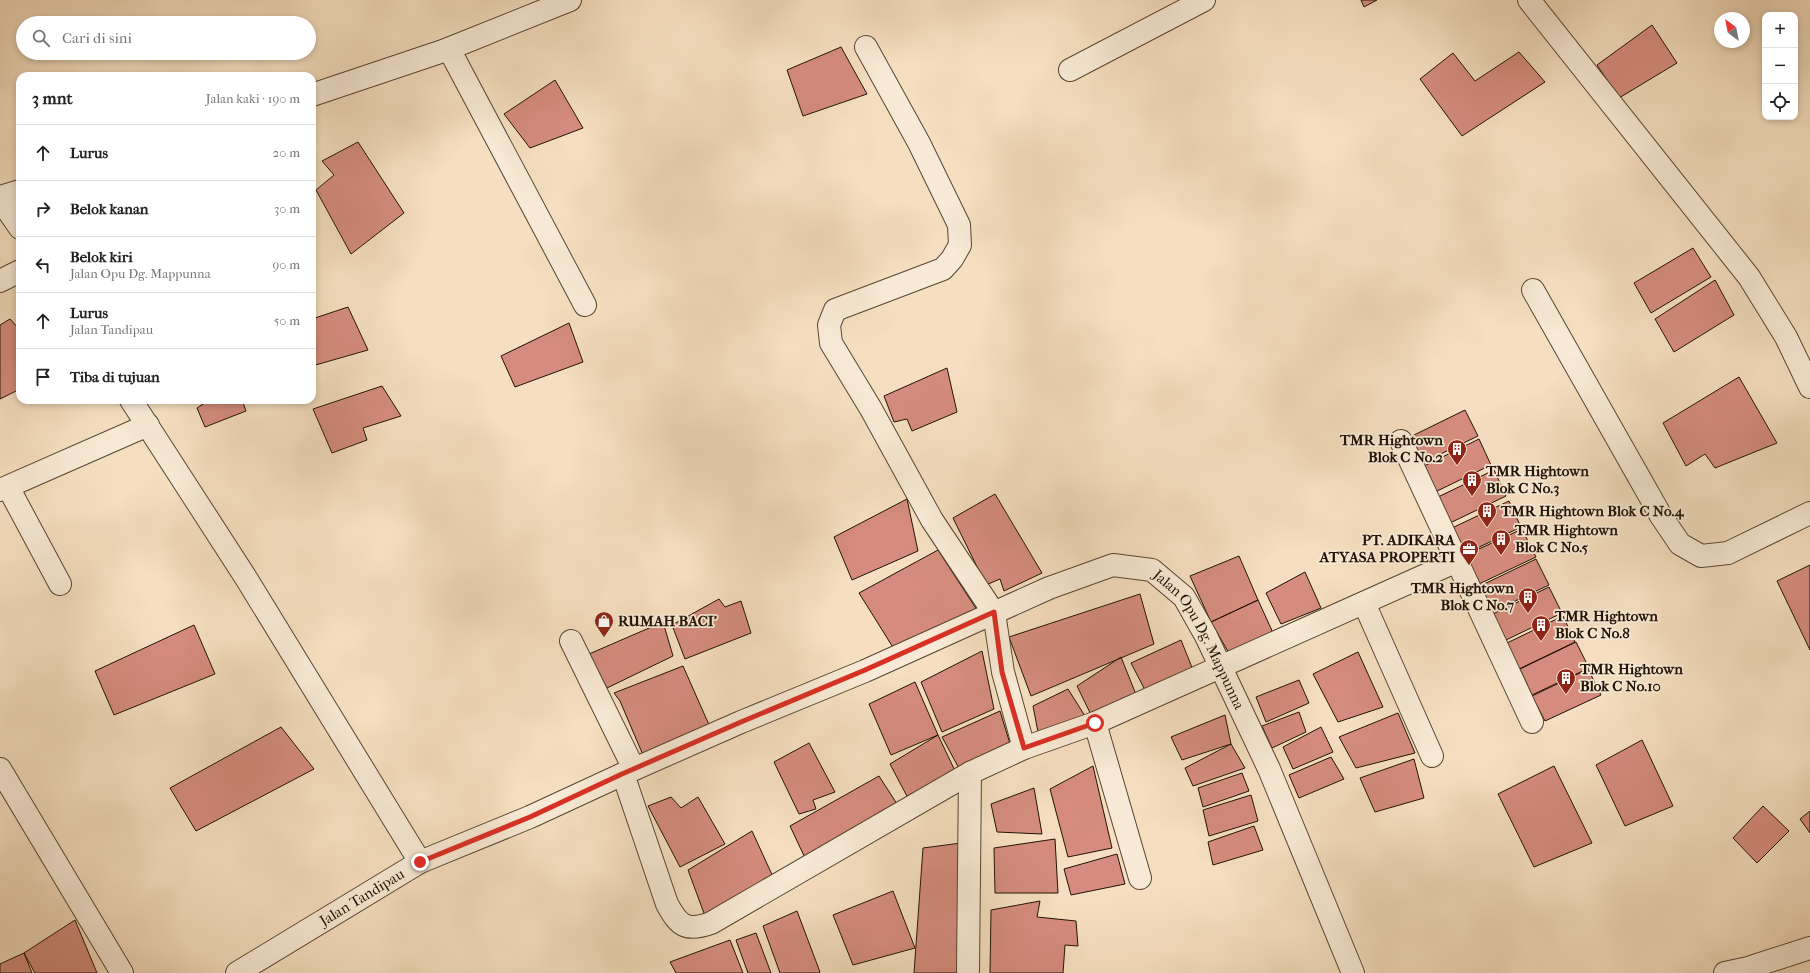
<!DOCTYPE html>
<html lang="id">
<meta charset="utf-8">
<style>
:root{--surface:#fff;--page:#f2f2f2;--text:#202124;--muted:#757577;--line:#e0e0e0}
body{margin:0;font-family:"IM FELL French Canon",serif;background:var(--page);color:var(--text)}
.controls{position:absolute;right:12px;top:12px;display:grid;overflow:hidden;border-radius:8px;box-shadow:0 2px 6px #0003}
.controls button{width:36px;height:36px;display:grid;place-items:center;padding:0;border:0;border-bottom:1px solid var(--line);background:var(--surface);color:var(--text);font:20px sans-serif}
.compass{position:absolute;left:1714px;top:12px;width:36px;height:36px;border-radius:50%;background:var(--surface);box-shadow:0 2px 6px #0003;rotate:328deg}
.stop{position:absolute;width:12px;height:12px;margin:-9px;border:3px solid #d93025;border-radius:50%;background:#fff}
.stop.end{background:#d93025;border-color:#fff;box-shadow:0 1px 4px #0008}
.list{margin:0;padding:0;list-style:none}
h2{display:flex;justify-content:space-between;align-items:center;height:52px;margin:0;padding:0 16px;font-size:17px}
h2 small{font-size:13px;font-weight:400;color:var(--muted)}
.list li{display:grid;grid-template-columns:26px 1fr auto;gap:12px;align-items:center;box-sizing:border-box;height:56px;padding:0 16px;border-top:1px solid var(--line)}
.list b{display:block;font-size:15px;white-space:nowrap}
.list p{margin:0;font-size:13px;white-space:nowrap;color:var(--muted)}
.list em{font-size:13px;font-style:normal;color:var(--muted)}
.icon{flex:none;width:22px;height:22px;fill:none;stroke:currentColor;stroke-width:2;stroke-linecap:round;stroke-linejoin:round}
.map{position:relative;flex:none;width:1810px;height:973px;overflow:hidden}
.search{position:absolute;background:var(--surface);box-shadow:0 2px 6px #0003;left:16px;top:16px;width:300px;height:44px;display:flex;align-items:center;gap:10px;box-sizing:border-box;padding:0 14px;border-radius:22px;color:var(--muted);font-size:15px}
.panel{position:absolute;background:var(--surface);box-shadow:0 2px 6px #0003;left:16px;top:72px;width:300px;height:332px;border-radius:12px}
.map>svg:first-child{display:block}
.building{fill:#d58c7e;stroke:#221204}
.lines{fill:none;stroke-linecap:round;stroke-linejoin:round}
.minor-casing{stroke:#574533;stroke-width:24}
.minor{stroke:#f8ead6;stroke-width:22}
.route{stroke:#d93025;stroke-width:5}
.labels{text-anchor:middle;stroke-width:3.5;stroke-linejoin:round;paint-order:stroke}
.poi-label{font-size:15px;font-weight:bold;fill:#221204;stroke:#f8ead6;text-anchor:start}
.street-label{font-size:15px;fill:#221204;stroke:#f8ead6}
</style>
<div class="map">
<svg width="1810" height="973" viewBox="0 0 1810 973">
<rect width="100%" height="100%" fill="#f5dfc0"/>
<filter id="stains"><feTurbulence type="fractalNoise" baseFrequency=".005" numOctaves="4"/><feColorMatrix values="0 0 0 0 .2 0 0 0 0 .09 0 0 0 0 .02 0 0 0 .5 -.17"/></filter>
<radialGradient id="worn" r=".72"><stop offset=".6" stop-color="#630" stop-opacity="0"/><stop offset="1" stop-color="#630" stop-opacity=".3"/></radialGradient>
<path class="building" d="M 1361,0 L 1377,0 L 1364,7 Z
M 1652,25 L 1677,63 L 1619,98 L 1597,65 Z
M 841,47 L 867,94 L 803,116 L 787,70 Z
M 1519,52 L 1545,82 L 1462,136 L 1420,79 L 1453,53 L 1475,81 Z
M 555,80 L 583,128 L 530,148 L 504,114 Z
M 358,142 L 404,213 L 351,254 L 316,190 L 334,175 L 322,161 Z
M 1693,248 L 1711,277 L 1651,313 L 1634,283 Z
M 1715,280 L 1734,315 L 1674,352 L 1655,319 Z
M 348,307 L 368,350 L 312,366 L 312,319 Z
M 10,319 L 20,330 L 20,389 L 0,399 L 0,325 Z
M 569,323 L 583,362 L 515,387 L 501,356 Z
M 947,368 L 957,412 L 912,431 L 907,419 L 894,422 L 884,396 Z
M 1739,377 L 1777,443 L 1715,468 L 1705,454 L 1686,466 L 1663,423 Z
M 382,386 L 401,416 L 363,428 L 367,440 L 332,453 L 313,409 Z
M 209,400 L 242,400 L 246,411 L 205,427 L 197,408 Z
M 1465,410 L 1478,436 L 1422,463 L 1410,437 Z
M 1479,439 L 1491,465 L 1435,492 L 1422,467 Z
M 1494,470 L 1506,496 L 1450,523 L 1438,497 Z
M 995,494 L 1042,573 L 1004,591 L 1000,579 L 986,585 L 953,518 Z
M 907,499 L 918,551 L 852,580 L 834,537 Z
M 1509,501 L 1521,527 L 1465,554 L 1452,528 Z
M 1522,529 L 1536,557 L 1479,584 L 1466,555 Z
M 938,550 L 977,610 L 894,649 L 859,593 Z
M 1239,556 L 1258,600 L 1211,622 L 1190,576 Z
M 1536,559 L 1549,585 L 1492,612 L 1480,586 Z
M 1810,565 L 1810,650 L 1777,581 Z
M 1305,572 L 1321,608 L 1281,624 L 1266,593 Z
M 1549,587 L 1562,613 L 1506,640 L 1493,614 Z
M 1140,594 L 1154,644 L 1031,696 L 1009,637 Z
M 719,599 L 725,607 L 741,601 L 751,633 L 685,659 L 672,625 Z
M 1258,600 L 1274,635 L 1230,655 L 1211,622 Z
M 1563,616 L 1575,642 L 1519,669 L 1507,643 Z
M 663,622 L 673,656 L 607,688 L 589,654 Z
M 194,625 L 215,674 L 114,715 L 95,671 Z
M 1181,640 L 1193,670 L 1146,692 L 1131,663 Z
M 1576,642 L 1589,668 L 1532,695 L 1520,669 Z
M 982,651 L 994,709 L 942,732 L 921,682 Z
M 1358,652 L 1383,707 L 1338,722 L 1313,674 Z
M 1121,657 L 1137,697 L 1095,723 L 1077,686 Z
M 683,666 L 710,727 L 643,755 L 620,701 L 614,693 Z
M 1588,669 L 1601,695 L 1545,721 L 1532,696 Z
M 1299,680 L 1309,703 L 1266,722 L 1256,697 Z
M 915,682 L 938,735 L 891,755 L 869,704 Z
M 1068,689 L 1085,716 L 1038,732 L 1033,706 Z
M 1000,711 L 1011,747 L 961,772 L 942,737 Z
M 1299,712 L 1306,732 L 1272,748 L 1262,726 Z
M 1398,713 L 1415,753 L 1356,768 L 1339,737 Z
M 1225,715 L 1231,744 L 1182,760 L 1171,737 Z
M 281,727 L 314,769 L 196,831 L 170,788 Z
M 1321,727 L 1333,752 L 1293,769 L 1283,747 Z
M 938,735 L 956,773 L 909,800 L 890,764 Z
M 1642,740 L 1673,806 L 1625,826 L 1596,765 Z
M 809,743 L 835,792 L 813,800 L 816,809 L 799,814 L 774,762 Z
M 1231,744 L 1245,768 L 1193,786 L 1185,768 Z
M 1331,757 L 1344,779 L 1299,798 L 1289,775 Z
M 1414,759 L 1424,798 L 1375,812 L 1360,778 Z
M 1093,766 L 1112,848 L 1068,857 L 1050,789 Z
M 1554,766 L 1592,843 L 1534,867 L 1498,794 Z
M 1242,773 L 1249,791 L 1203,807 L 1198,788 Z
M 879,776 L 899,807 L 806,860 L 790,826 Z
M 1034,788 L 1042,834 L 997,832 L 991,804 Z
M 1251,795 L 1258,821 L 1209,836 L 1203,810 Z
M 671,797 L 681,808 L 698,797 L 725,844 L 680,867 L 648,806 Z
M 1763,806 L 1789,831 L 1757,863 L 1733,838 Z
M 1810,811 L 1810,833 L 1800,819 Z
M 1254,826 L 1263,850 L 1213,865 L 1208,842 Z
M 752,831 L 774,879 L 705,916 L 688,870 Z
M 1055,839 L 1058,893 L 995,893 L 994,848 Z
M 961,843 L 963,973 L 914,973 L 923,848 Z
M 1117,854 L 1125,884 L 1071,895 L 1064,869 Z
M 893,891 L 915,948 L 853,965 L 833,915 Z
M 1040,901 L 1037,917 L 1076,921 L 1078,946 L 1065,945 L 1063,973 L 990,973 L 991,910 Z
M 797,911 L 820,972 L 819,973 L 780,973 L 763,926 Z
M 75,920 L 97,973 L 35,973 L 24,953 Z
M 756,933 L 771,973 L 748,973 L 736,940 Z
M 730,940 L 743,973 L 676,973 L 670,962 Z
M 24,953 L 32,973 L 0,973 L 0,964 Z"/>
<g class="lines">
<defs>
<g id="minor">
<path d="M 1529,0 L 1749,277 L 1786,337 L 1810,387"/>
<path d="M 866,47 L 919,143 L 959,225 L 960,245 L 952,259 L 943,269 L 835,310 L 829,325 L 831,343 L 871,409 L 932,520 L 994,613 L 1003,672 L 1024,748"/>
<path d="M 449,49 L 585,305"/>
<path d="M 1070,70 L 1204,0"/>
<path d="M 312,95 L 443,51 L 570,0"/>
<path d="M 0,197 L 20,191"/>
<path d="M 0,199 L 20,228"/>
<path d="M 0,281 L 20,271"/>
<path d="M 1533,290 L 1661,516 L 1680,544 L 1701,556 L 1728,553 L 1810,513"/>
<path d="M 131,400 L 246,578 L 420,862"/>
<path d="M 1401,441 L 1532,722"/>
<path d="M 8,487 L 60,584"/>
<path d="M 0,490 L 148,425"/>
<path d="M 1364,603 L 1432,756"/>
<path d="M 571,641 L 634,769"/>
<path d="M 1095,723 L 1140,878"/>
<path d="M 0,769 L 122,973"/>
<path d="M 623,774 L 667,904 C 679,926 686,932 711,923 L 970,773 L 1024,748 L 1095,723 L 1457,561"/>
<path d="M 968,970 L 970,773"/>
<path id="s1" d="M 237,973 L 420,862 L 530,817 L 623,774 L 741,722 L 865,671 L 1049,588 L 1113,565 L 1152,570 L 1184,597 L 1206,636 L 1269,769 L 1353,973"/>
<path d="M 1725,973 L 1748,968 L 1810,948"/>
</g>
</defs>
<use href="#minor" class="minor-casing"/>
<use href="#minor" class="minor"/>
</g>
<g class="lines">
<path class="route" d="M 420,862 L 530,817 L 622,774 L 741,722 L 865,670 L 994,612 L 1002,672 L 1024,748 L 1095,723"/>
</g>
<defs>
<symbol id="building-pin" viewBox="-11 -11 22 30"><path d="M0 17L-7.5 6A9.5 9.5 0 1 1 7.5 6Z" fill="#8f2418" stroke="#f8ead6"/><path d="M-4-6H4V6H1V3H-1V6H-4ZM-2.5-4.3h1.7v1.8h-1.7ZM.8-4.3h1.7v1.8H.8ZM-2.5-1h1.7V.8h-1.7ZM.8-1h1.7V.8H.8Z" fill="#fff"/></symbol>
<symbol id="office-pin" viewBox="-11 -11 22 30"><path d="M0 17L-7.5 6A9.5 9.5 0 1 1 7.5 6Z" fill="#8f2418" stroke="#f8ead6"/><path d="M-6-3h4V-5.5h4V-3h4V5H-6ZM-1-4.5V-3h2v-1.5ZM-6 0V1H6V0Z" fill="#fff"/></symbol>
<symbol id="shop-pin" viewBox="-11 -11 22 30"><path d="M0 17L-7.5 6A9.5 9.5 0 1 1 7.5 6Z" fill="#8f2418" stroke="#f8ead6"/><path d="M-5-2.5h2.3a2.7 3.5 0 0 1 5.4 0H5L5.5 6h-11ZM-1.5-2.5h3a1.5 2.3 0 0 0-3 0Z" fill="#fff"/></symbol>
</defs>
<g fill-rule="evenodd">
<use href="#building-pin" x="1446" y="438" width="22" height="30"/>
<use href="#building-pin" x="1461" y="469" width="22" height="30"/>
<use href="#building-pin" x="1476" y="500" width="22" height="30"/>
<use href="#building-pin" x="1490" y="528" width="22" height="30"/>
<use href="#office-pin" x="1458" y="538" width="22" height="30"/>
<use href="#building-pin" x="1517" y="586" width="22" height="30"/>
<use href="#shop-pin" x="593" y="610" width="22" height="30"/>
<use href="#building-pin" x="1530" y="614" width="22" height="30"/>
<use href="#building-pin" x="1555" y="667" width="22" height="30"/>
</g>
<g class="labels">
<g class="poi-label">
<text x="1443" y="445" text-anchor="end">TMR Hightown<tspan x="1443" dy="17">Blok C No.2</tspan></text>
<text x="1486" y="476">TMR Hightown<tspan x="1486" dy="17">Blok C No.3</tspan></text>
<text x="1501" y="516">TMR Hightown Blok C No.4</text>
<text x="1515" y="535">TMR Hightown<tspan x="1515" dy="17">Blok C No.5</tspan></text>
<text x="1455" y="545" text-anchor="end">PT. ADIKARA<tspan x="1455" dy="17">ATYASA PROPERTI</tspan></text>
<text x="1514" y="593" text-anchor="end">TMR Hightown<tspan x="1514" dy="17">Blok C No.7</tspan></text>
<text x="1555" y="621">TMR Hightown<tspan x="1555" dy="17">Blok C No.8</tspan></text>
<text x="618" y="626">RUMAH BACI'</text>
<text x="1580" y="674">TMR Hightown<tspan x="1580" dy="17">Blok C No.10</tspan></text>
</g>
<g class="street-label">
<text dy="5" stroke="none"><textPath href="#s1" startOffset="1093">Jalan Opu Dg. Mappunna</textPath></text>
<text dy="5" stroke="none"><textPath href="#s1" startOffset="146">Jalan Tandipau</textPath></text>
</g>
</g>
<rect width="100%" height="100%" filter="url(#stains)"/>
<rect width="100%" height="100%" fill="url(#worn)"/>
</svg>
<div class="controls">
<button>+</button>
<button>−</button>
<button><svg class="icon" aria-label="locate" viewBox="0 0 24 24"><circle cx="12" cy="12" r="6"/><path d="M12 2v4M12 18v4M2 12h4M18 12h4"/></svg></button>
</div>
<svg class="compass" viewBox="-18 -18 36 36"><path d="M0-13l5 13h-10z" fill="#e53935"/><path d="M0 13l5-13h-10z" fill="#757577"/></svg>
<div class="stop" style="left:1095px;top:723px"></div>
<div class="stop end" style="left:420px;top:862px"></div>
<div class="search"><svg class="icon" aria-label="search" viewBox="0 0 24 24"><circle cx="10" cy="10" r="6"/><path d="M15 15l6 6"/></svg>Cari di sini</div>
<section class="panel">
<h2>3 mnt<small>Jalan kaki · 190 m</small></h2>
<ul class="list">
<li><svg class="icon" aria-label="ahead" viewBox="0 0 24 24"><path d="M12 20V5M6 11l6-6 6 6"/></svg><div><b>Lurus</b></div><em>20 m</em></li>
<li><svg class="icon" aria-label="right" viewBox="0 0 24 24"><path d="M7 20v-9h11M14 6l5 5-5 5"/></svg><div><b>Belok kanan</b></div><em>30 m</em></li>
<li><svg class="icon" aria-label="left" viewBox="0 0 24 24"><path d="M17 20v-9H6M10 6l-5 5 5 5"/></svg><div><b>Belok kiri</b><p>Jalan Opu Dg. Mappunna</p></div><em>90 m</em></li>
<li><svg class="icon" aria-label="ahead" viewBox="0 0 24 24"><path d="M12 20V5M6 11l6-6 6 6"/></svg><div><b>Lurus</b><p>Jalan Tandipau</p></div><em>50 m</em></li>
<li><svg class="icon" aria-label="arrive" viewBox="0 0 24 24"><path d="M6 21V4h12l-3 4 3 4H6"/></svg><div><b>Tiba di tujuan</b></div></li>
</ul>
</section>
</div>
